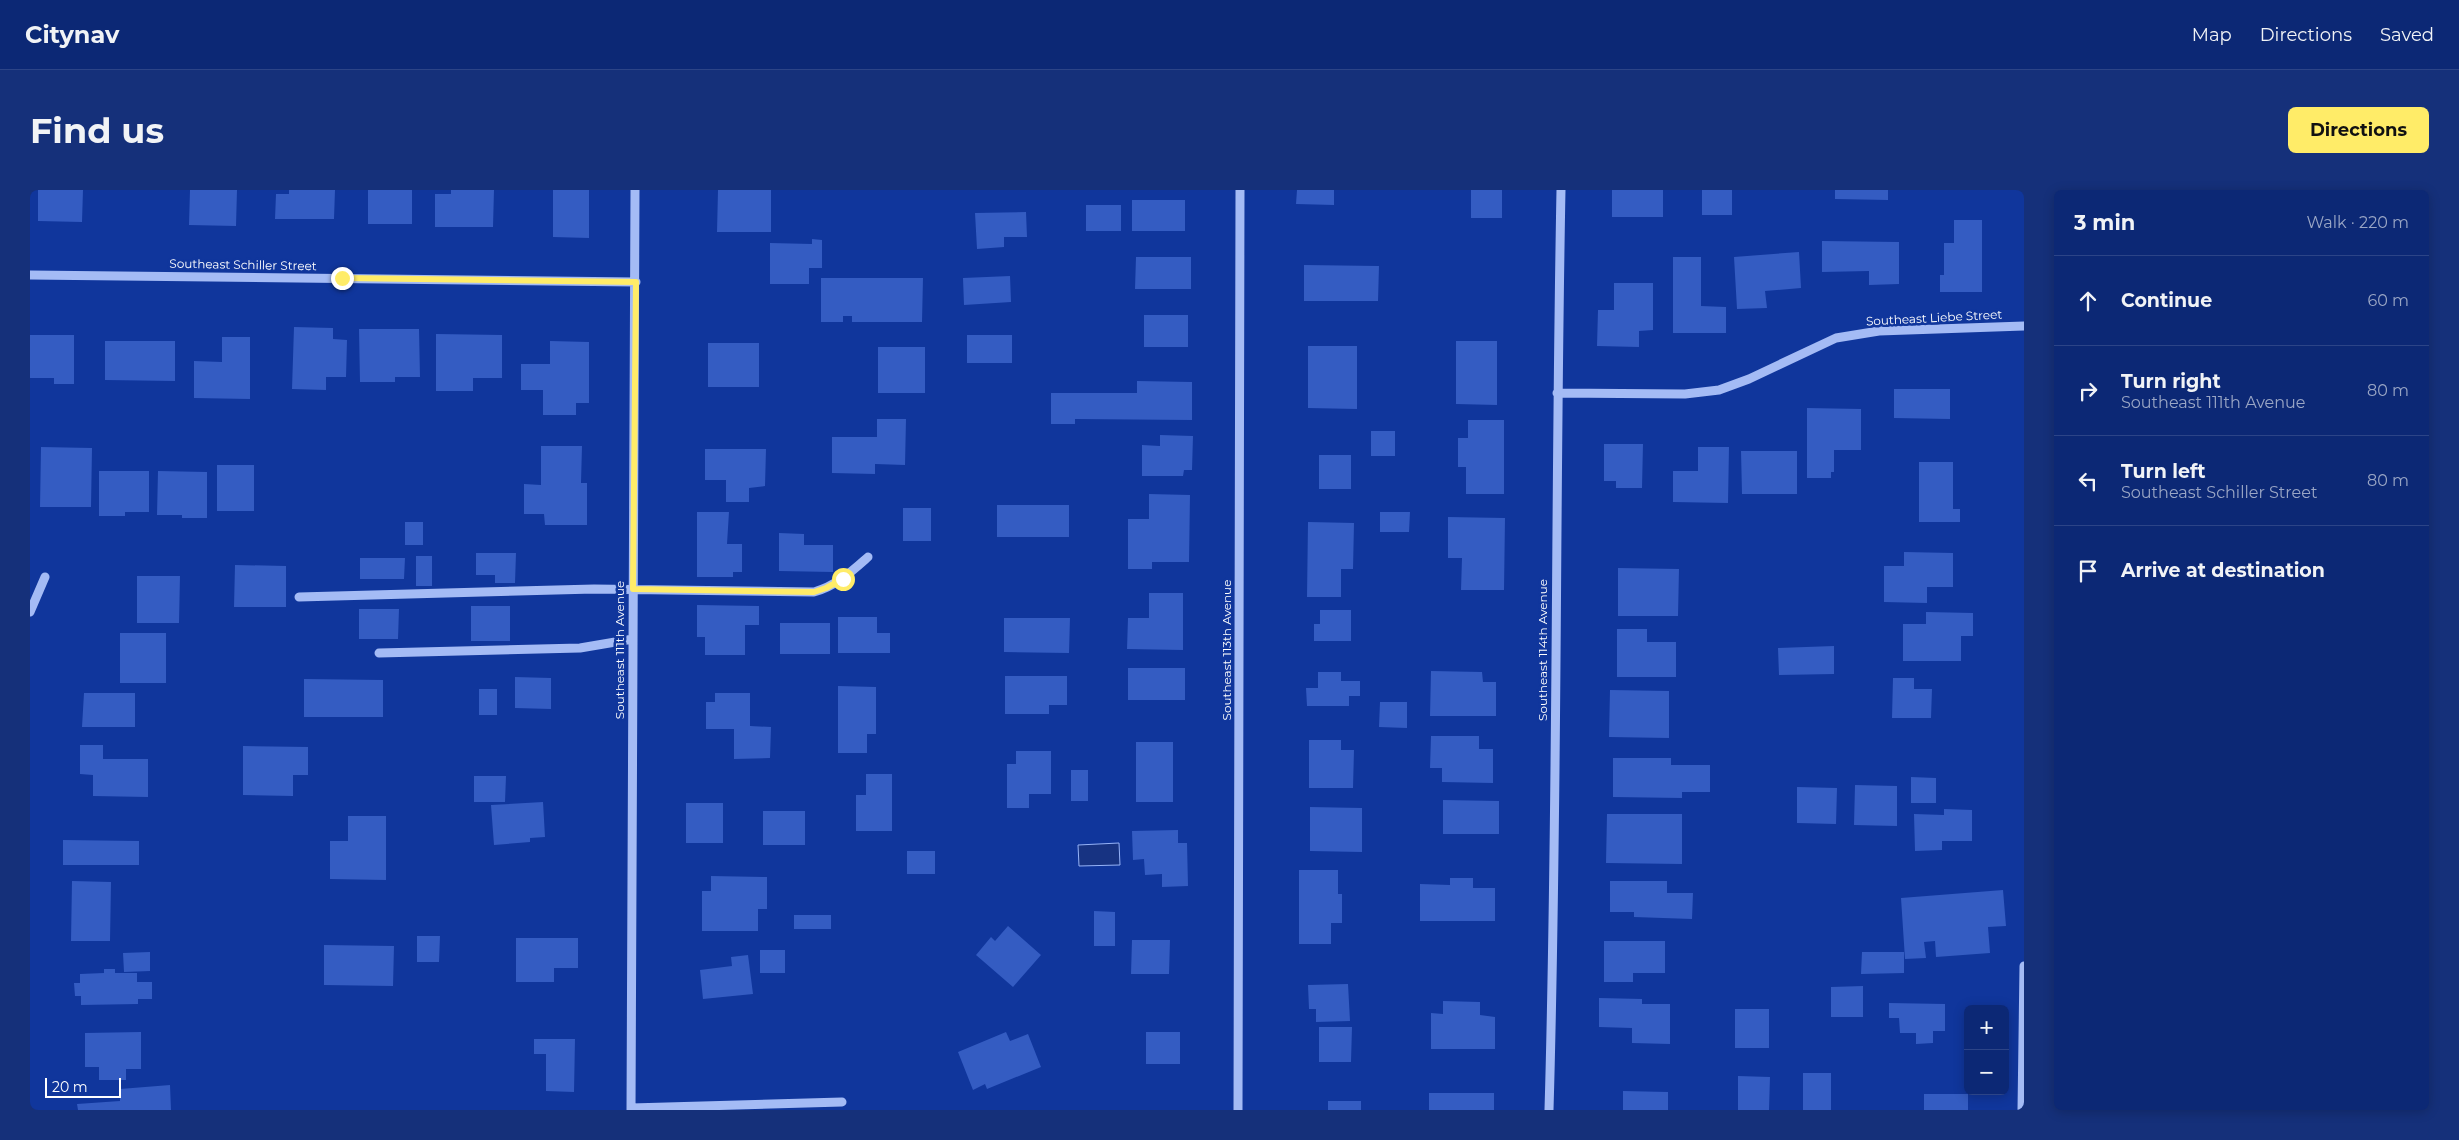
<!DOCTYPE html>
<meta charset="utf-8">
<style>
:root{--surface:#0c2875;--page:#15307a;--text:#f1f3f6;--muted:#9aa6c5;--line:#2c4487;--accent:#ffec68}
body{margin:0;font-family:Montserrat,sans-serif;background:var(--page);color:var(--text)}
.controls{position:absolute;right:15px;bottom:15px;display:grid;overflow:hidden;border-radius:8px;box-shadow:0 2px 12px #0003}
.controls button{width:45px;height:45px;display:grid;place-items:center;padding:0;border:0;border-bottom:1px solid var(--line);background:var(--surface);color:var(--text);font:25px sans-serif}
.scale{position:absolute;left:15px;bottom:12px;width:76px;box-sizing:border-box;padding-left:5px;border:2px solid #fff;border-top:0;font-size:14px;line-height:18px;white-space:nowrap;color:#fff;-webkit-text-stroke:4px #10369c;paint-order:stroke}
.stop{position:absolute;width:15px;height:15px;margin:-11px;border:4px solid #ffec68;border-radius:50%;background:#fff}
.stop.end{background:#ffec68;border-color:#fff;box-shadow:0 1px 5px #0008}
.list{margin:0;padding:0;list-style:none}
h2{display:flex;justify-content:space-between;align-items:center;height:65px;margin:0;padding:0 20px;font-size:21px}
h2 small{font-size:16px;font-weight:400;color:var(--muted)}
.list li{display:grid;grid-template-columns:32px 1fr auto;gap:15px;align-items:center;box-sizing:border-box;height:90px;padding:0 20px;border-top:1px solid var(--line)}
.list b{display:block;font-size:19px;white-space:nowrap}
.list p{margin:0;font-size:16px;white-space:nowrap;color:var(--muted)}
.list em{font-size:16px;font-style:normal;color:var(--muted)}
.icon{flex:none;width:28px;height:28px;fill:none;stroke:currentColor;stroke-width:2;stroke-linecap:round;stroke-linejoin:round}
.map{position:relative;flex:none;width:1994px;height:920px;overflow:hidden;border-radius:8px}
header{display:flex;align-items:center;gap:30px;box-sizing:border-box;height:70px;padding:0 25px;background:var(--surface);border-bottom:1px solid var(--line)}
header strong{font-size:24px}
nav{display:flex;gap:28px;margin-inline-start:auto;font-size:18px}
.intro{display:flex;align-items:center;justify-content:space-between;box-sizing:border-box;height:120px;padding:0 30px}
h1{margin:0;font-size:35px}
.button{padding:12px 22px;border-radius:8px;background:var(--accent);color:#111;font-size:18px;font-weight:700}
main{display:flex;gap:30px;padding:0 30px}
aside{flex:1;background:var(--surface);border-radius:8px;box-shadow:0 2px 12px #0003}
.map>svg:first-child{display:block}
.water{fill:#173382;stroke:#96b3f8}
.building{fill:#345cc2}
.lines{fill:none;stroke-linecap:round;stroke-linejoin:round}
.minor{stroke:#a4bbf5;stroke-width:9}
.route{stroke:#ffec68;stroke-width:6}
.labels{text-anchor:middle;stroke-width:5;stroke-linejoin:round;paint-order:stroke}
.street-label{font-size:12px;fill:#fff;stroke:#10369c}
</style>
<header>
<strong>Citynav</strong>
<nav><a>Map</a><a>Directions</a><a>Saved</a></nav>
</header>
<div class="intro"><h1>Find us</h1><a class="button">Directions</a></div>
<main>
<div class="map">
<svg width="1994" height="920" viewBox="0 0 1994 920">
<rect width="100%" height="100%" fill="#10369c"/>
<path class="water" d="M 1089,653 L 1090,675 L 1049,676 L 1048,655 Z"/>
<path class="building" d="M 8,0 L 53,0 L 52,32 L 8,31 Z
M 160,0 L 207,0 L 206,36 L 159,35 Z
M 259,0 L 305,0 L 304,29 L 245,29 L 246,4 L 259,4 Z
M 338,0 L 382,0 L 382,34 L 338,34 Z
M 421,0 L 464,0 L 463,37 L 405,37 L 405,4 L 421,4 Z
M 523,0 L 559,0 L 559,48 L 523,47 Z
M 688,0 L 741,0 L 741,42 L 687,42 Z
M 1267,0 L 1304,0 L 1304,15 L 1266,14 Z
M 1441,0 L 1472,0 L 1472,28 L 1441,28 Z
M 1582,0 L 1633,0 L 1633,27 L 1582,27 Z
M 1672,0 L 1702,0 L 1702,25 L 1672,25 Z
M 1805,0 L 1858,0 L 1858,10 L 1805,9 Z
M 1102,10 L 1155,10 L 1155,41 L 1102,41 Z
M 1056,15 L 1091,15 L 1091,41 L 1056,41 Z
M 996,22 L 997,47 L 974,47 L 974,57 L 947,59 L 945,23 Z
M 1924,30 L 1952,30 L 1952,102 L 1910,102 L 1910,85 L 1914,85 L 1914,53 L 1924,53 Z
M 782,49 L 792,50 L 792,78 L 779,78 L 779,94 L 740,94 L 740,53 L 782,54 Z
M 1792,51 L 1869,52 L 1869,94 L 1839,95 L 1839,81 L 1792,82 Z
M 1769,62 L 1771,98 L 1735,101 L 1737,118 L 1707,119 L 1704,67 Z
M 1106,67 L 1161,67 L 1161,99 L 1105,99 Z
M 1643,67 L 1671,67 L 1671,116 L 1696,117 L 1696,143 L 1643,143 Z
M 1274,75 L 1349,76 L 1348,111 L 1274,111 Z
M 980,86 L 981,112 L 934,115 L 933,88 Z
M 791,88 L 893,88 L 892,132 L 822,132 L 822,126 L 813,126 L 813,132 L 791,132 Z
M 1584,93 L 1623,93 L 1623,140 L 1609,141 L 1609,157 L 1567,156 L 1568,120 L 1584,120 Z
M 1114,125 L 1158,125 L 1158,157 L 1114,157 Z
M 264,137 L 303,138 L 303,149 L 317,150 L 316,187 L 296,187 L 296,200 L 262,199 Z
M 329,139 L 389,139 L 390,187 L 365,187 L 365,192 L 330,192 Z
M 406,144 L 472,145 L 472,188 L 443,188 L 443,201 L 406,201 Z
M 0,145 L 44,145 L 44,194 L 24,194 L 24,188 L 0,188 Z
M 937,145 L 982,145 L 982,173 L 937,173 Z
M 192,147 L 220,147 L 220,209 L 164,208 L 164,171 L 192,172 Z
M 75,151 L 145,151 L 145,191 L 75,190 Z
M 520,151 L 559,152 L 559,213 L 546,213 L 546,225 L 513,225 L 513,200 L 491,200 L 491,174 L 520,174 Z
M 1426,151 L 1467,151 L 1467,215 L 1426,214 Z
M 678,153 L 729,153 L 729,197 L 678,197 Z
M 1278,156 L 1327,156 L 1327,219 L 1278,218 Z
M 848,157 L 895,157 L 895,203 L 848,203 Z
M 1107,191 L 1162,192 L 1162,230 L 1045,229 L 1045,234 L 1021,234 L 1021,203 L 1107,203 Z
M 1864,199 L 1920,199 L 1920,229 L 1864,228 Z
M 1777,218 L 1831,219 L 1831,260 L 1804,260 L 1804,282 L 1801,282 L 1801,288 L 1777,288 Z
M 847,229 L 876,229 L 875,275 L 845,274 L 845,284 L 802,283 L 802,247 L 847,247 Z
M 1438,230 L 1474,230 L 1474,304 L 1436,304 L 1436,277 L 1428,277 L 1428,248 L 1438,248 Z
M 1341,241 L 1365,241 L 1365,266 L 1341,266 Z
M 1130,245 L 1163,246 L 1162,280 L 1154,280 L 1153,286 L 1112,286 L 1112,255 L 1130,256 Z
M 1574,254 L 1613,254 L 1612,298 L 1586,298 L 1586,291 L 1574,291 Z
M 511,256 L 552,256 L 551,293 L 557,293 L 557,335 L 515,335 L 514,324 L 494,324 L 494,294 L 511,295 Z
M 11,257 L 62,258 L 61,317 L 10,317 Z
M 1668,257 L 1699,257 L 1698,313 L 1643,312 L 1643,281 L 1668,281 Z
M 675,259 L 736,259 L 735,296 L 719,298 L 719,312 L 696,312 L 696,290 L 675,290 Z
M 1711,261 L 1767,261 L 1767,304 L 1712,304 Z
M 1289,265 L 1321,265 L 1321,299 L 1289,299 Z
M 1889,272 L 1923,272 L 1923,319 L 1930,319 L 1930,332 L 1889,332 Z
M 187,275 L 224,275 L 224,321 L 187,321 Z
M 69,281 L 119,281 L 119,322 L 95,322 L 95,326 L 69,326 Z
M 128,281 L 177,282 L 177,328 L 152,328 L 152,325 L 127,325 Z
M 1119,304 L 1160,305 L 1159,372 L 1122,372 L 1122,379 L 1098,379 L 1098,329 L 1119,329 Z
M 967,315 L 1039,315 L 1039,347 L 967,347 Z
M 873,318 L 901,318 L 901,351 L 873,351 Z
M 667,322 L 699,322 L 697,354 L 712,354 L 712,382 L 703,382 L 703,387 L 667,387 Z
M 1350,322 L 1380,322 L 1379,342 L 1350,342 Z
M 1418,327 L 1475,328 L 1474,400 L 1431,400 L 1432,368 L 1418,368 Z
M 375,332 L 393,332 L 393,355 L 375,355 Z
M 1278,332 L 1324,333 L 1323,379 L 1311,379 L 1311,407 L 1277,407 Z
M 749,343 L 774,344 L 774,355 L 803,355 L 803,382 L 749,381 Z
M 1874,362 L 1923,363 L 1923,397 L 1897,397 L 1897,413 L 1854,412 L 1854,376 L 1874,376 Z
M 446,363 L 486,363 L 485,393 L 465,393 L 465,385 L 446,385 Z
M 386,366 L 402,366 L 402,396 L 386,396 Z
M 330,368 L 375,368 L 374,389 L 330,389 Z
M 205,375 L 256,376 L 256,417 L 204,417 Z
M 1588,378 L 1649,379 L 1648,426 L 1588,426 Z
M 107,386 L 150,386 L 149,433 L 107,433 Z
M 1119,403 L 1153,403 L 1153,460 L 1097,459 L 1098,428 L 1119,428 Z
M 667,415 L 729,416 L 729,435 L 715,435 L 715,465 L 675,465 L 675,447 L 667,447 Z
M 441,416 L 480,416 L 480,451 L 441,451 Z
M 329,419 L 369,419 L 368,449 L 329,449 Z
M 1290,420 L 1321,420 L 1321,451 L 1284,451 L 1284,434 L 1290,434 Z
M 1896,422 L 1943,423 L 1943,446 L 1931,446 L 1931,471 L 1873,471 L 1873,434 L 1896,434 Z
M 808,427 L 847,427 L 847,443 L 860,443 L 860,463 L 808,463 Z
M 974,428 L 1040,428 L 1039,463 L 974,462 Z
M 750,433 L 800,433 L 800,464 L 750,464 Z
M 1587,439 L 1617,439 L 1617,452 L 1646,452 L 1646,487 L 1587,487 Z
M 90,443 L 136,443 L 136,493 L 90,493 Z
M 1804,456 L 1804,484 L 1749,485 L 1748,458 Z
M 1098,478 L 1155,478 L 1155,510 L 1098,510 Z
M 1401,481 L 1452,482 L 1453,492 L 1466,492 L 1466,526 L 1400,526 Z
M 1288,482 L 1311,482 L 1311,491 L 1330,491 L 1330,506 L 1319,506 L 1319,516 L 1277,516 L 1276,498 L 1288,498 Z
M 975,486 L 1037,486 L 1037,515 L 1019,515 L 1019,524 L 975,524 Z
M 485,487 L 521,488 L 521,519 L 485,518 Z
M 1863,488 L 1884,488 L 1884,499 L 1902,499 L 1901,528 L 1862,528 Z
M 274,489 L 353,490 L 353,527 L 274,527 Z
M 808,496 L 846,497 L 846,544 L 837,544 L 837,563 L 808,563 Z
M 449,499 L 467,499 L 467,525 L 449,525 Z
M 1580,500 L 1639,501 L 1639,548 L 1579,547 Z
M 54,503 L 105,503 L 105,537 L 52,537 Z
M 685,503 L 720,503 L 720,536 L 741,537 L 740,568 L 704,569 L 704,539 L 676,539 L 676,512 L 685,512 Z
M 1350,512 L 1377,512 L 1377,538 L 1349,537 Z
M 1401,546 L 1449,546 L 1449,559 L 1463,559 L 1463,593 L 1412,592 L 1412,578 L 1400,578 Z
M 1279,550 L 1311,550 L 1311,560 L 1324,560 L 1323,598 L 1279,598 Z
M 1106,552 L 1143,552 L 1143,612 L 1106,612 Z
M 50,555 L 73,555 L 73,569 L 118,569 L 118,607 L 63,606 L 63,585 L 50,584 Z
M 213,556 L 278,557 L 278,585 L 263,585 L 263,606 L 213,605 Z
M 986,561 L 1021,561 L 1021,604 L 999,604 L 999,618 L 977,618 L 977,574 L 986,574 Z
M 1583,568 L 1641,568 L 1641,575 L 1680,575 L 1680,602 L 1652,602 L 1652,608 L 1583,607 Z
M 1041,580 L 1058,580 L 1058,611 L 1041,611 Z
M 836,584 L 862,584 L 862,641 L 826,641 L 826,605 L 836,605 Z
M 444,586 L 476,586 L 475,612 L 444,612 Z
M 1881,587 L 1906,588 L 1906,613 L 1881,613 Z
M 1825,595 L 1867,596 L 1867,636 L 1824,635 Z
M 1767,597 L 1807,598 L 1806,634 L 1767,633 Z
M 1413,610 L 1469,611 L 1469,644 L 1413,644 Z
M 513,612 L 515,647 L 500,648 L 500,652 L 464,655 L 461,615 Z
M 656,613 L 693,613 L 693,653 L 656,653 Z
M 1280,617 L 1332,618 L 1332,662 L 1280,661 Z
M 1914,619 L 1942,620 L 1942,651 L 1912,651 L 1912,660 L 1885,661 L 1884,624 L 1914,625 Z
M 733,621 L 775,621 L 775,655 L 733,655 Z
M 1577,624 L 1652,624 L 1652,674 L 1576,673 Z
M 318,626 L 356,626 L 356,690 L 300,689 L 300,651 L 318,651 Z
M 1148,640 L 1148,653 L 1157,653 L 1158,696 L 1132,697 L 1132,684 L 1115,685 L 1114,669 L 1103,670 L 1102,641 Z
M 33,650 L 109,651 L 109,675 L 33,675 Z
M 877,661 L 905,661 L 905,684 L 877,684 Z
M 1269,680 L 1308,680 L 1308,704 L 1312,704 L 1312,733 L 1301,733 L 1301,754 L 1269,754 Z
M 681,686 L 737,687 L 737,719 L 728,719 L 728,741 L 672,741 L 672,701 L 681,701 Z
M 1420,688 L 1443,688 L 1443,698 L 1465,698 L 1465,731 L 1390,731 L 1390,694 L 1420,695 Z
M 42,691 L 81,692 L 80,751 L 41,751 Z
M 1580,691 L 1637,691 L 1637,703 L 1663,703 L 1662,729 L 1604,727 L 1604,722 L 1580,722 Z
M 1973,700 L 1976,736 L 1958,737 L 1960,763 L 1906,767 L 1905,751 L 1894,752 L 1896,768 L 1875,769 L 1871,708 Z
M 1064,721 L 1085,722 L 1085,756 L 1064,756 Z
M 764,725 L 801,725 L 801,739 L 764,739 Z
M 978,736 L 1011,765 L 983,797 L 946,765 L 961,747 L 965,751 Z
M 387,746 L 410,746 L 409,772 L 387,772 Z
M 486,748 L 548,748 L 548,778 L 524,778 L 524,792 L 486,792 Z
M 1102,750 L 1140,750 L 1139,784 L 1101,784 Z
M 1574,751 L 1635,751 L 1635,783 L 1603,783 L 1603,792 L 1574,792 Z
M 294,755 L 364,756 L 363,796 L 294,795 Z
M 730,760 L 755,760 L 755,783 L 730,783 Z
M 120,762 L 120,781 L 94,782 L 93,763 Z
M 1832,762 L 1874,762 L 1874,783 L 1831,784 Z
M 718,765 L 723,804 L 673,809 L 670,780 L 702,776 L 701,767 Z
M 74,779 L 85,779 L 85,783 L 107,783 L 107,792 L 122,792 L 122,809 L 108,809 L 108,814 L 51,815 L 51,806 L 45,806 L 44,793 L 50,793 L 50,784 L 74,783 Z
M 1318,794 L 1320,831 L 1286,832 L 1286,819 L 1279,819 L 1278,795 Z
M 1833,796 L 1833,827 L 1801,827 L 1801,797 Z
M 1569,808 L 1612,809 L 1612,814 L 1640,814 L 1640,854 L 1602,853 L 1602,838 L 1569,837 Z
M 1413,811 L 1450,812 L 1450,825 L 1465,827 L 1465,859 L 1401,859 L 1401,823 L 1413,824 Z
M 1859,813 L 1915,814 L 1915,841 L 1903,841 L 1903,853 L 1886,854 L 1886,843 L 1870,843 L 1869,828 L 1859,828 Z
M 1705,819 L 1739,819 L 1739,858 L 1705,858 Z
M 1289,837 L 1322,837 L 1321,872 L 1289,872 Z
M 111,842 L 111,879 L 96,879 L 96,890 L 69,890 L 69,877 L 55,877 L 55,843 Z
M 976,842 L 980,851 L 998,844 L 1011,877 L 957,899 L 955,894 L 943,900 L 928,862 Z
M 1116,842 L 1150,842 L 1150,874 L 1116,874 Z
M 504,849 L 545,849 L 544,902 L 516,901 L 516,864 L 504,864 Z
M 1773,883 L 1801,883 L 1801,920 L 1773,920 Z
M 1708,886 L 1740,887 L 1739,920 L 1708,920 Z
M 140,895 L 141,920 L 48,920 L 47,914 L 90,911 L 90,899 Z
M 1593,901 L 1638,902 L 1638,920 L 1593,920 Z
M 1399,903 L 1464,903 L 1464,920 L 1399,920 Z
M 1894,904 L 1938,904 L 1938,920 L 1894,920 Z
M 1298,911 L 1331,911 L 1331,920 L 1298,920 Z"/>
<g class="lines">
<path class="minor" d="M 0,85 L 606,92
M 1527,203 L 1655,204 L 1689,200 L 1719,189 L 1806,148 L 1849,141 L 1994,136
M 269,407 L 564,399 L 784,402 C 806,396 821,382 838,367
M 0,422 L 15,387
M 349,463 L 550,458 L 603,449
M 601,918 L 812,912
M 601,920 L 605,0
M 1208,920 L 1210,0
M 1519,920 C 1528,613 1525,307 1531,0
M 1992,920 L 1994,776"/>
</g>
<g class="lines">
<path class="route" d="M 312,88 L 606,92 L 603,399 L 784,402 L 796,398 L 813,389"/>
</g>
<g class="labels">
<g class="street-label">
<text transform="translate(213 75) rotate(1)" y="4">Southeast Schiller Street</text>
<text transform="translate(1904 128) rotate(-3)" y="4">Southeast Liebe Street</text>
<text transform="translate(590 460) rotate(-90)" y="4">Southeast 111th Avenue</text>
<text transform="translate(1197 460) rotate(-90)" y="4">Southeast 113th Avenue</text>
<text transform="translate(1513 460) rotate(-90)" y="4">Southeast 114th Avenue</text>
</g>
</g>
</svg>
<div class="controls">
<button>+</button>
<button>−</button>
</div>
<div class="scale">20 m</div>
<div class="stop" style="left:813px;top:389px"></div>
<div class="stop end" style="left:312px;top:88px"></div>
</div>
<aside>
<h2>3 min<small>Walk · 220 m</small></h2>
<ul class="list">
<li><svg class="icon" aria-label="ahead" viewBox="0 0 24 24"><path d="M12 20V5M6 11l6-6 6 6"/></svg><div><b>Continue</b></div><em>60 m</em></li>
<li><svg class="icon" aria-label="right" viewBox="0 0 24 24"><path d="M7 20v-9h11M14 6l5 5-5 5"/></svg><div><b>Turn right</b><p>Southeast 111th Avenue</p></div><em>80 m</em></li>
<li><svg class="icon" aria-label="left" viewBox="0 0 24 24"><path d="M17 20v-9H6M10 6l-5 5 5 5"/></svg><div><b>Turn left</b><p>Southeast Schiller Street</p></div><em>80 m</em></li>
<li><svg class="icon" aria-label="arrive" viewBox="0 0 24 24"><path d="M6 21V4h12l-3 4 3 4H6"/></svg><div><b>Arrive at destination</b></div></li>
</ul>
</aside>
</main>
